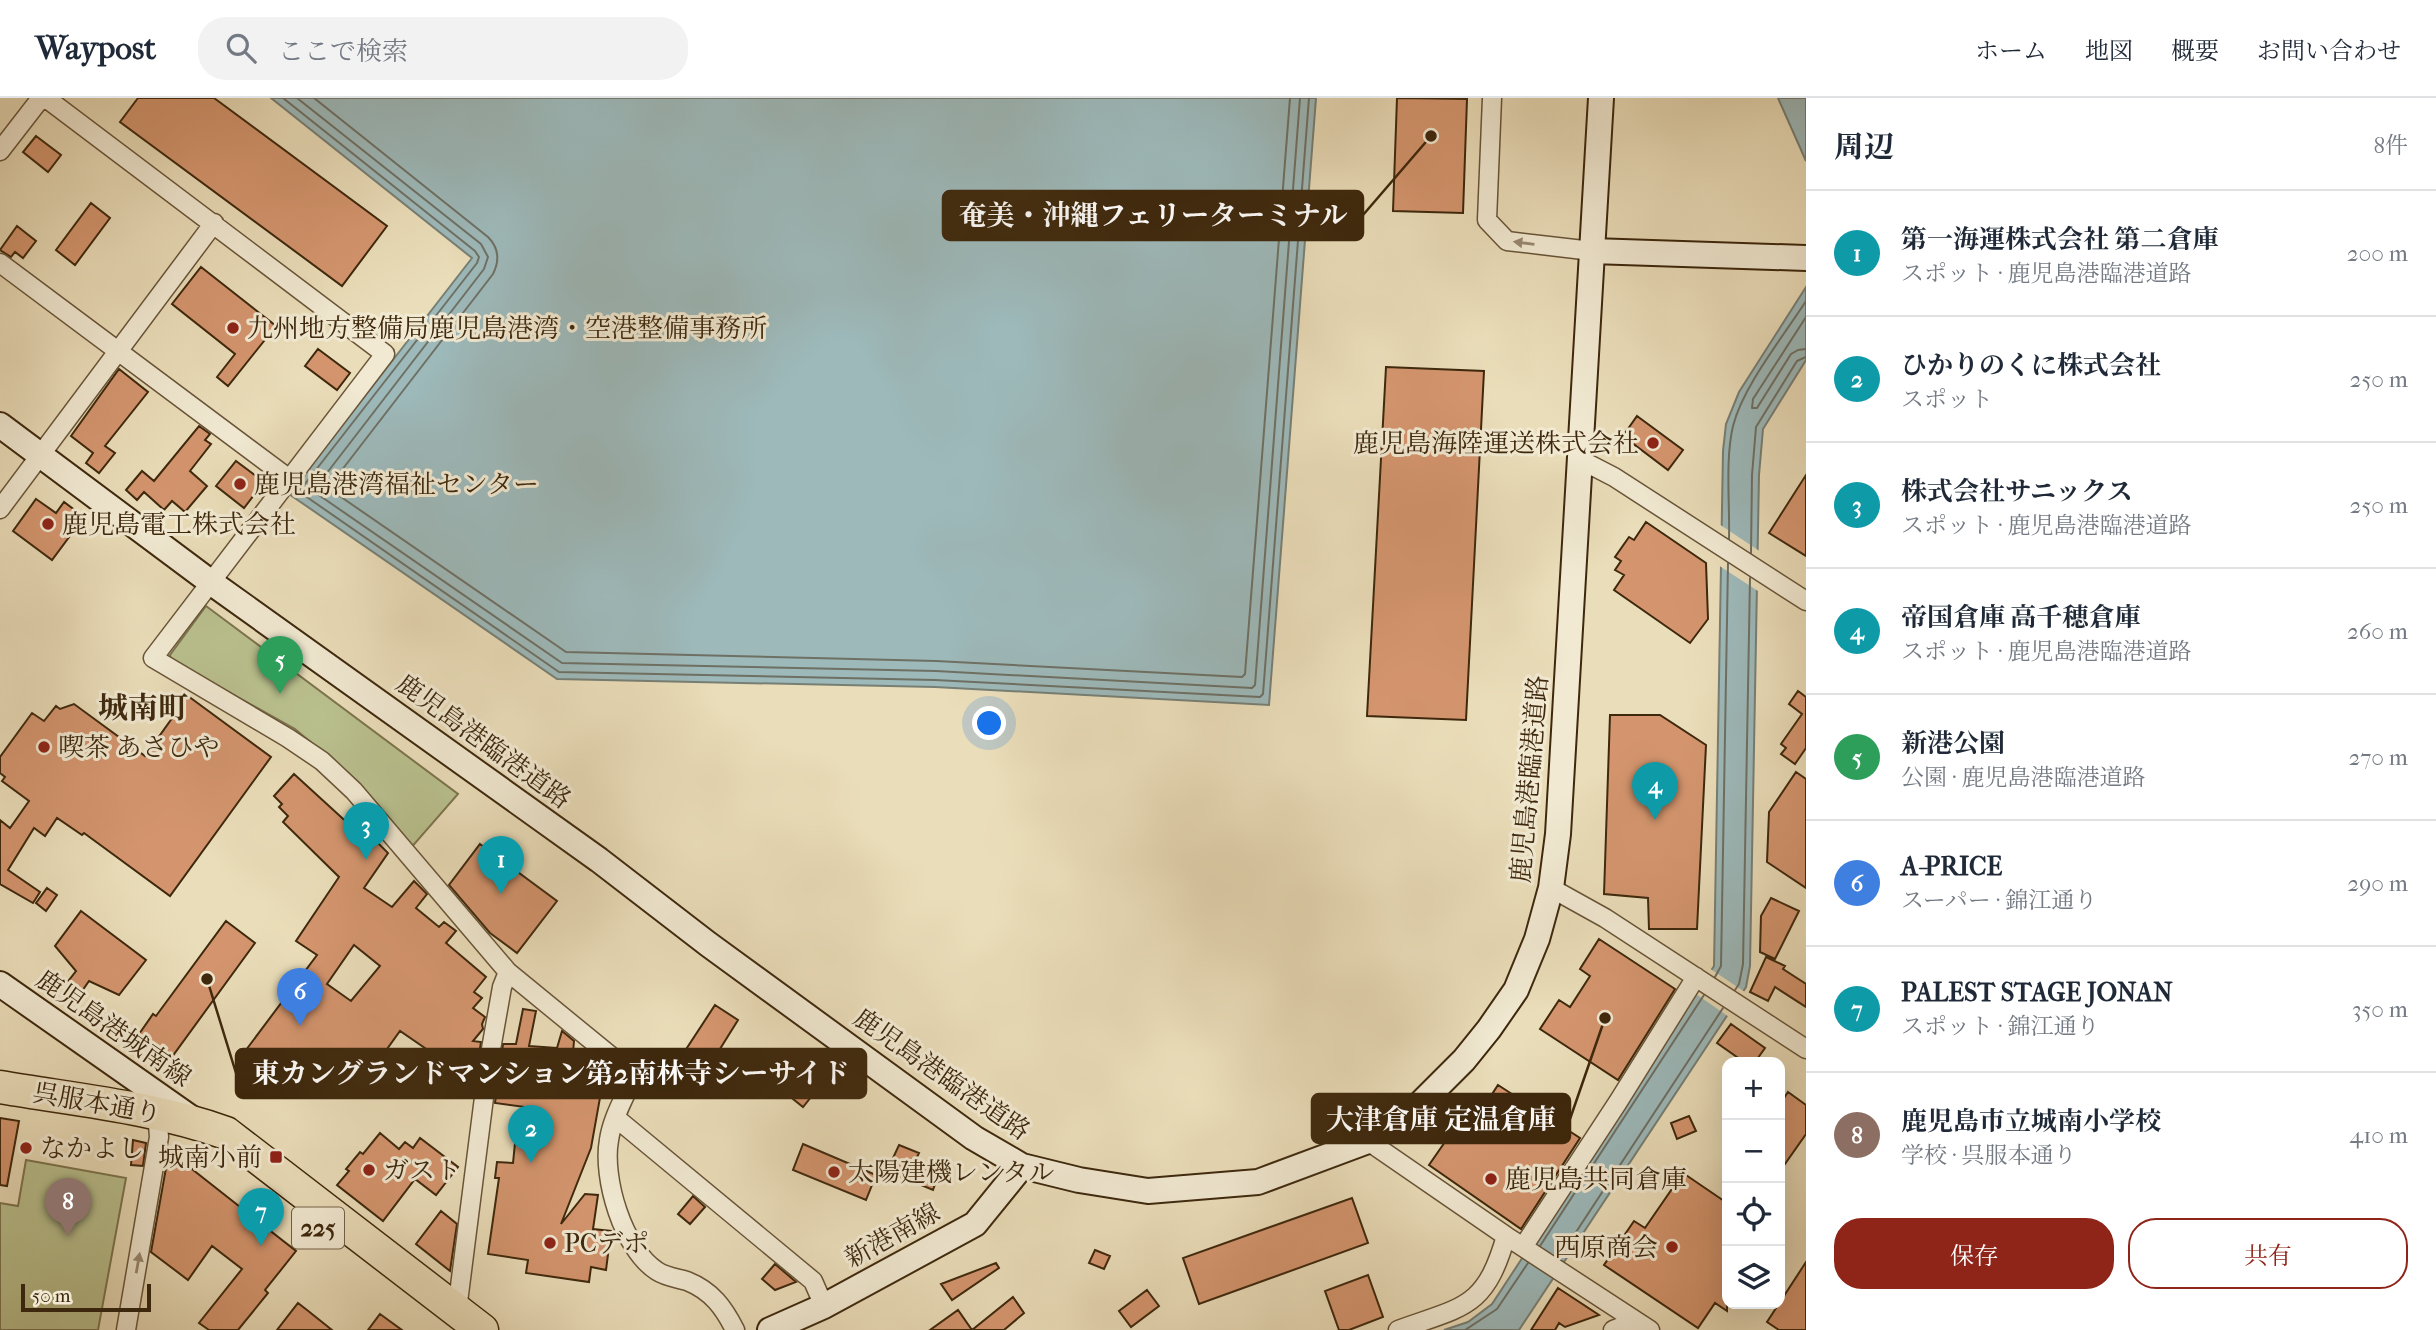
<!DOCTYPE html>
<html lang="ja">
<meta charset="utf-8">
<style>
:root{--surface:#fff;--page:#f2f2f3;--text:#1f2937;--muted:#747a83;--line:#e0e1e3;--accent:#8f2418}
body{margin:0;font-family:"IM FELL French Canon","Noto Serif JP",serif;background:var(--page);color:var(--text)}
.controls{position:absolute;right:21px;bottom:21px;display:grid;overflow:hidden;border-radius:14px;box-shadow:0 7px 28px #0002}
.controls button{width:63px;height:63px;display:grid;place-items:center;padding:0;border:0;border-bottom:2px solid var(--line);background:var(--surface);color:var(--text);font:35px sans-serif}
.scale{position:absolute;left:21px;bottom:18px;width:130px;box-sizing:border-box;padding-left:7px;border:4px solid #3e280d;border-top:0;font-size:19px;line-height:24px;white-space:nowrap;color:#3e280d;-webkit-text-stroke:5px #f1e9d2;paint-order:stroke}
.you{position:absolute;left:990px;top:626px;width:24px;height:24px;margin:-18px;border:5px solid #fff;border-radius:50%;background:#1a73e8;box-shadow:0 0 0 10px #1a73e833}
.badge{display:grid;place-items:center;width:46px;height:46px;border-radius:50%;background:var(--accent);color:#fff;font-size:23px;font-weight:700}
.pin{position:absolute;translate:-50% -58px;filter:drop-shadow(0 2px 4px #0008)}
.pin::after{content:'';position:absolute;top:37px;width:24px;height:21px;background:inherit;clip-path:polygon(0 0,100% 0,50% 100%)}
.list{margin:0;padding:0;list-style:none}
h2{display:flex;justify-content:space-between;align-items:center;height:91px;margin:0;padding:0 28px;font-size:30px}
h2 small{font-size:23px;font-weight:400;color:var(--muted)}
.list li{display:grid;grid-template-columns:46px 1fr auto;gap:21px;align-items:center;box-sizing:border-box;height:126px;padding:0 28px;border-top:2px solid var(--line)}
.list b{display:block;font-size:26px;white-space:nowrap}
.list p{margin:0;font-size:23px;white-space:nowrap;color:var(--muted)}
.list em{font-size:23px;font-style:normal;color:var(--muted)}
.actions{display:flex;gap:14px;padding:21px 28px}
.actions a{flex:1;padding:16px 0;border:2px solid var(--accent);border-radius:28px;text-align:center;font-size:24px;color:var(--accent)}
.actions .main{background:var(--accent);color:#fff}
.icon{flex:none;width:38px;height:38px;fill:none;stroke:currentColor;stroke-width:2;stroke-linecap:round;stroke-linejoin:round}
.map{position:relative;flex:none;width:1806px;height:1232px;overflow:hidden}
header{display:flex;align-items:center;gap:42px;box-sizing:border-box;height:98px;padding:0 35px;background:var(--surface);border-bottom:2px solid var(--line)}
header strong{font-size:33px}
nav{display:flex;gap:38px;margin-inline-start:auto;font-size:24px}
.search{width:490px;height:63px;background:var(--page);display:flex;align-items:center;gap:18px;box-sizing:border-box;padding:0 24px;border-radius:28px;color:var(--muted);font-size:26px}
main{display:flex}
aside{flex:1;background:var(--surface)}
.map>svg:first-child{display:block}
.green{fill:#b9c08e;stroke:#7c744e;stroke-width:2}
.water{fill:#9db9ba;stroke:#777f75;stroke-width:2}
.pier{fill:#eaddb9}
.lines{fill:none;stroke-linecap:round;stroke-linejoin:round}
.shore{stroke:#6e7064;stroke-width:2}
.building{fill:#d4956e;stroke:#3e280d;stroke-width:2;fill-rule:evenodd}
.street-casing{stroke:#695538;stroke-width:21}
.secondary-casing{stroke:#3e280d;stroke-width:28}
.highway-casing{stroke:#3e280d;stroke-width:35}
.street{stroke:#f1e9d2;stroke-width:18}
.secondary{stroke:#f1e9d2;stroke-width:24}
.highway{stroke:#eaddb9;stroke-width:32}
.oneway{fill:#988870}
.poi-dot{fill:#8f2418;stroke:#f1e9d2;stroke-width:2.5}
.labels{text-anchor:middle;stroke-width:6;stroke-linejoin:round;paint-order:stroke}
.shield{fill:#f1e9d2;stroke:#746248;stroke-width:2}
.shield-label{font-size:24px;font-weight:bold;fill:#3e280d}
.poi-label{font-size:26px;fill:#3e280d;stroke:#f1e9d2;text-anchor:start}
.street-label{font-size:26px;fill:#3e280d;stroke:#f1e9d2}
.quarter-label{font-size:30px;font-weight:bold;fill:#3e280d;stroke:#f1e9d2}
.leader{fill:none;stroke:#3e280d;stroke-width:2.5}
.callout-dot{fill:#3e280d;stroke:#f1e9d2;stroke-width:2.5}
.callout{fill:#3e280d;stroke:#3e280d;stroke-width:2.5}
.callout-label{font-size:28px;text-anchor:middle;font-weight:bold;fill:#fff}
</style>
<header>
<strong>Waypost</strong>
<div class="search"><svg class="icon" aria-label="search" viewBox="0 0 24 24"><circle cx="10" cy="10" r="6"/><path d="M15 15l6 6"/></svg>ここで検索</div>
<nav><a>ホーム</a><a>地図</a><a>概要</a><a>お問い合わせ</a></nav>
</header>
<main>
<div class="map">
<svg width="1806" height="1232" viewBox="0 0 1806 1232">
<rect width="100%" height="100%" fill="#eaddb9"/>
<filter id="stains"><feTurbulence type="fractalNoise" baseFrequency=".00286" numOctaves="4"/><feColorMatrix values="0 0 0 0 .2 0 0 0 0 .09 0 0 0 0 .02 0 0 0 .5 -.17"/></filter>
<radialGradient id="worn" r=".72"><stop offset=".6" stop-color="#630" stop-opacity="0"/><stop offset="1" stop-color="#630" stop-opacity=".3"/></radialGradient>
<path class="green" d="M 206,508 L 458,696 L 410,751 L 349,676 L 295,631 L 171,562 L 170,557 Z
M 26,1062 L 126,1080 L 98,1232 L 0,1232 L 0,1105 L 18,1108 Z"/>
<path class="water" d="M 271,0 L 1316,0 L 1269,607 L 935,589 L 557,581 L 289,396 L 472,160 Z
M 1778,0 L 1806,0 L 1806,63 Z
M 1806,189 L 1806,262 L 1763,331 L 1759,377 L 1750,868 L 1746,889 L 1519,1232 L 1444,1232 L 1468,1224 L 1492,1206 L 1714,868 L 1723,353 L 1726,326 L 1739,294 Z"/>
<path class="pier" d="M 1719,426 L 1761,454 L 1761,495 L 1718,467 Z
M 1709,870 L 1745,894 L 1729,919 L 1693,894 Z"/>
<g class="lines">
<path class="shore" d="M 283,0 L 475,153 L 479,159 L 477,165 L 301,391 L 301,395 L 559,574 L 935,582 L 1260,599 L 1263,596 L 1309,0
M 297,0 L 481,146 L 488,159 L 484,171 L 313,393 L 562,565 L 936,573 L 1252,590 L 1255,587 L 1300,0
M 314,0 L 488,139 C 499,150 500,162 493,176 L 328,390 L 566,554 L 936,563 L 1242,579 L 1245,576 L 1290,0
M 1806,219 L 1753,301 L 1752,310 L 1757,310 L 1791,256 L 1798,252 L 1806,251
M 1729,441 C 1730,406 1725,362 1733,328 C 1743,288 1783,239 1806,203
M 1751,455 L 1752,377 L 1756,329 L 1797,263 L 1806,259
M 1715,879 L 1721,868 L 1728,465
M 1735,892 L 1739,886 L 1743,866 L 1750,480
M 1540,1148 L 1704,897
M 1559,1160 L 1723,910
M 1465,1232 L 1497,1211 L 1528,1165"/>
</g>
<path class="building" d="M 138,0 L 214,0 L 387,128 L 342,188 L 120,24 Z
M 1397,0 L 1467,1 L 1463,115 L 1393,113 Z
M 36,38 L 61,57 L 48,74 L 23,54 Z
M 91,105 L 110,120 L 75,167 L 56,152 Z
M 17,128 L 36,143 L 23,160 L 15,154 L 11,159 L 0,152 Z
M 201,169 L 276,228 L 228,288 L 217,279 L 235,256 L 172,206 Z
M 318,251 L 350,275 L 337,292 L 305,268 Z
M 1386,269 L 1484,273 L 1466,622 L 1367,618 Z
M 119,271 L 148,294 L 105,348 L 115,355 L 99,375 L 86,365 L 93,355 L 71,338 Z
M 1637,318 L 1683,352 L 1668,372 L 1623,338 Z
M 199,328 L 210,336 L 205,342 L 211,346 L 190,373 L 207,388 L 185,414 L 172,403 L 164,412 L 144,394 L 137,402 L 126,392 L 142,373 L 154,383 Z
M 236,363 L 264,384 L 244,410 L 216,388 Z
M 1806,377 L 1806,458 L 1769,435 Z
M 36,401 L 56,415 L 64,404 L 84,419 L 52,462 L 13,433 Z
M 1646,424 L 1706,465 L 1708,521 L 1690,545 L 1614,492 L 1624,477 L 1615,472 L 1621,463 L 1615,459 L 1629,439 L 1634,442 Z
M 1798,593 L 1806,599 L 1806,650 L 1795,666 L 1781,656 L 1786,650 L 1781,646 L 1802,616 L 1789,606 Z
M 188,598 L 271,659 L 170,798 L 84,735 L 82,737 L 57,720 L 45,738 L 34,730 L 8,772 L 40,794 L 33,805 L 0,786 L 0,722 L 10,730 L 29,703 L 2,683 L 5,679 L 0,675 L 0,659 L 32,615 L 44,623 L 56,608 L 60,611 L 74,606 L 145,658 Z
M 1610,617 L 1660,617 L 1706,647 L 1697,831 L 1649,831 L 1648,800 L 1604,796 Z
M 1796,674 L 1806,681 L 1806,790 L 1767,764 L 1769,714 Z
M 294,676 L 364,740 L 368,735 L 388,755 L 364,790 L 392,809 L 414,783 L 427,796 L 416,810 L 439,829 L 444,824 L 456,833 L 446,845 L 486,879 L 474,894 L 482,900 L 473,910 L 485,919 L 482,926 L 483,931 L 473,943 L 481,944 L 474,989 L 435,957 L 400,933 L 354,997 L 309,964 L 294,984 L 271,968 L 267,973 L 243,956 L 317,857 L 296,843 L 339,779 L 283,724 L 288,718 L 279,709 L 282,706 L 274,698 ZM 354,847 L 380,868 L 351,903 L 327,886 Z
M 480,746 L 557,803 L 517,855 L 490,835 L 449,787 Z
M 47,790 L 57,797 L 46,813 L 36,805 Z
M 1771,800 L 1799,813 L 1775,861 L 1760,854 L 1761,818 Z
M 81,813 L 146,862 L 119,897 L 89,883 L 80,896 L 66,886 L 76,873 L 55,848 Z
M 226,823 L 255,845 L 169,963 L 137,939 L 153,916 L 156,918 Z
M 1599,841 L 1675,891 L 1618,982 L 1540,931 L 1559,902 L 1570,909 L 1590,878 L 1580,871 Z
M 1766,859 L 1785,868 L 1783,871 L 1806,886 L 1806,909 L 1775,889 L 1768,903 L 1750,894 Z
M 715,907 L 738,922 L 705,975 L 681,959 Z
M 523,911 L 536,913 L 529,948 L 557,950 L 562,933 L 574,943 L 572,966 L 583,968 L 581,976 L 617,979 L 613,995 L 601,994 L 591,1050 L 561,1126 L 585,1096 L 598,1097 L 593,1131 L 611,1133 L 606,1172 L 591,1169 L 589,1184 L 526,1175 L 528,1162 L 488,1156 L 499,1080 L 495,1080 L 497,1064 L 513,1065 L 515,1045 L 529,1046 L 533,1010 L 495,1005 L 503,946 L 516,946 Z
M 1731,926 L 1765,950 L 1755,964 L 1744,964 L 1717,945 Z
M 805,954 L 831,974 L 803,1009 L 777,988 Z
M 1498,987 L 1580,1040 L 1521,1131 L 1429,1067 L 1456,1028 L 1467,1035 Z
M 1788,994 L 1806,1007 L 1806,1036 L 1780,1073 L 1780,1006 Z
M 1689,1018 L 1696,1033 L 1677,1041 L 1671,1025 Z
M 0,1020 L 19,1023 L 7,1088 L 0,1087 Z
M 380,1035 L 399,1051 L 405,1044 L 413,1050 L 420,1040 L 458,1069 L 436,1097 L 415,1081 L 383,1123 L 337,1087 L 349,1073 L 346,1071 L 360,1054 L 363,1056 Z
M 133,1042 L 146,1045 L 143,1068 L 131,1067 Z
M 803,1046 L 876,1077 L 866,1102 L 793,1072 Z
M 899,1047 L 919,1055 L 915,1063 L 940,1072 L 933,1092 L 887,1073 Z
M 169,1053 L 296,1153 L 265,1192 L 268,1195 L 238,1232 L 209,1232 L 199,1225 L 242,1171 L 212,1148 L 188,1182 L 151,1154 Z
M 1683,1075 L 1727,1105 L 1727,1213 L 1715,1205 L 1698,1230 L 1604,1167 L 1634,1123 L 1645,1130 Z
M 693,1098 L 705,1109 L 690,1126 L 678,1116 Z
M 1352,1100 L 1368,1145 L 1199,1206 L 1183,1160 Z
M 441,1113 L 457,1126 L 450,1173 L 416,1146 Z
M 1095,1152 L 1110,1158 L 1104,1171 L 1089,1165 Z
M 1806,1164 L 1806,1232 L 1779,1232 L 1767,1224 Z
M 996,1165 L 999,1170 L 952,1202 L 941,1186 Z
M 775,1166 L 796,1184 L 775,1192 L 762,1181 Z
M 1368,1177 L 1383,1219 L 1349,1232 L 1339,1232 L 1325,1193 Z
M 1558,1190 L 1599,1217 L 1565,1229 L 1559,1225 L 1555,1232 L 1531,1232 Z
M 1147,1192 L 1159,1208 L 1131,1229 L 1119,1213 Z
M 1013,1199 L 1024,1215 L 1004,1232 L 930,1232 L 958,1212 L 972,1232 Z
M 298,1205 L 307,1212 L 332,1232 L 277,1232 Z
M 380,1216 L 402,1232 L 368,1232 Z"/>
<g class="lines">
<defs>
<path id="street" d="M 46,0 L 385,256 L 153,560 L 288,640 L 322,663 L 354,693 L 508,874 L 634,977 C 626,997 612,1020 609,1042 C 602,1080 623,1151 657,1173 C 666,1179 677,1180 687,1183 C 712,1193 724,1210 735,1232
M 1492,0 L 1487,122 L 1507,143 L 1592,153
M 0,53 L 41,0
M 0,165 L 288,380
M 1581,362 L 1614,379 L 1806,503
M 0,411 L 214,125
M 1551,790 L 1605,820 L 1806,951
M 616,1020 L 813,1183 L 824,1208
M 1368,1043 L 1506,1138 L 1650,1232
M 1523,1149 L 1618,1004 L 1696,879
M 457,1212 L 488,968 L 502,889 L 508,874
M 126,1232 L 159,1039 L 157,1015
M 1398,1232 C 1464,1208 1485,1211 1506,1138
M 1613,1232 L 1635,1223"/>
<path id="secondary" d="M 1592,153 L 1806,160
M 0,327 L 209,483 L 599,762 L 708,846 L 974,1040 L 1022,1068 L 1079,1082 L 1148,1093 L 1258,1084 L 1368,1043 L 1415,1011 L 1464,962 L 1489,931 L 1516,892 L 1537,841 L 1551,790 L 1558,736 L 1601,0
M 0,886 L 191,1020
M 770,1232 L 824,1208 L 975,1126 L 1022,1068"/>
<path id="highway" d="M 0,989 C 76,1002 154,1009 226,1035 L 482,1232"/>
</defs>
<use href="#street" class="street-casing"/>
<use href="#secondary" class="secondary-casing"/>
<use href="#highway" class="highway-casing"/>
<use href="#street" class="street"/>
<use href="#secondary" class="secondary"/>
<use href="#highway" class="highway"/>
</g>
<defs><path id="oneway-solid" d="M-6-.8H1V-3.2L6.5 0L1 3.2V.8H-6Z" transform="scale(1.75)"/></defs>
<g class="oneway">
<use href="#oneway-solid" transform="translate(1524 145) rotate(-173)"/>
<use href="#oneway-solid" transform="translate(138 1165) rotate(-80)"/>
</g>
<g class="poi-dot">
<circle cx="233" cy="230" r="7"/>
<circle cx="1653" cy="345" r="7"/>
<circle cx="240" cy="386" r="7"/>
<circle cx="48" cy="426" r="7"/>
<circle cx="44" cy="649" r="7"/>
<circle cx="26" cy="1050" r="7"/>
<rect x="269" y="1052" width="14" height="14" rx="3.5"/>
<circle cx="369" cy="1072" r="7"/>
<circle cx="834" cy="1074" r="7"/>
<circle cx="1491" cy="1081" r="7"/>
<circle cx="550" cy="1145" r="7"/>
<circle cx="1672" cy="1149" r="7"/>
</g>
<g class="labels">
<rect class="shield" x="292" y="1109.5" width="52" height="41" rx="5"/>
<g class="shield-label">
<text x="318" y="1138">225</text>
</g>
<g class="poi-label">
<text x="247" y="239">九州地方整備局鹿児島港湾・空港整備事務所</text>
<text x="1639" y="354" text-anchor="end">鹿児島海陸運送株式会社</text>
<text x="254" y="395">鹿児島港湾福祉センター</text>
<text x="62" y="435">鹿児島電工株式会社</text>
<text x="58" y="658">喫茶 あさひや</text>
<text x="40" y="1059">なかよし</text>
<text x="262" y="1068" text-anchor="end">城南小前</text>
<text x="383" y="1081">ガスト</text>
<text x="848" y="1083">太陽建機レンタル</text>
<text x="1505" y="1090">鹿児島共同倉庫</text>
<text x="564" y="1154">PCデポ</text>
<text x="1658" y="1158" text-anchor="end">西原商会</text>
</g>
<g class="street-label">
<text transform="translate(484 643) rotate(36)" y="9">鹿児島港臨港道路</text>
<text transform="translate(1529 681) rotate(-85)" y="9">鹿児島港臨港道路</text>
<text transform="translate(114 930) rotate(35)" y="9">鹿児島港城南線</text>
<text transform="translate(942 976) rotate(35)" y="9">鹿児島港臨港道路</text>
<text transform="translate(97 1005) rotate(10)" y="9">呉服本通り</text>
<text transform="translate(892 1137) rotate(-29)" y="9">新港南線</text>
</g>
<g class="quarter-label">
<text x="143" y="620">城南町</text>
</g>
</g>
<path class="leader" d="M1431 38L1363 117M207 881L236 975M1605 920L1570 1021"/>
<g class="callout-dot">
<circle cx="1431" cy="38" r="7"/>
<circle cx="207" cy="881" r="7"/>
<circle cx="1605" cy="920" r="7"/>
</g>
<g class="callout">
<rect x="943" y="93" width="420" height="49" rx="7"/>
<rect x="236" y="951" width="630" height="49" rx="7"/>
<rect x="1312" y="996" width="258" height="49" rx="7"/>
</g>
<g class="callout-label">
<text x="1153" y="127">奄美・沖縄フェリーターミナル</text>
<text x="551" y="985">東カングランドマンション第2南林寺シーサイド</text>
<text x="1441" y="1031">大津倉庫 定温倉庫</text>
</g>
<rect width="100%" height="100%" filter="url(#stains)"/>
<rect width="100%" height="100%" fill="url(#worn)"/>
</svg>
<div class="controls">
<button>+</button>
<button>−</button>
<button><svg class="icon" aria-label="locate" viewBox="0 0 24 24"><circle cx="12" cy="12" r="6"/><path d="M12 2v4M12 18v4M2 12h4M18 12h4"/></svg></button>
<button><svg class="icon" aria-label="layers" viewBox="0 0 24 24"><path d="M12 4l9 5-9 5-9-5zM3 14l9 5 9-5"/></svg></button>
</div>
<div class="scale">50 m</div>
<div class="you"></div>
<div class="pin badge" style="left:501px;top:796px;background:#0f9aa8">1</div>
<div class="pin badge" style="left:531px;top:1065px;background:#0f9aa8">2</div>
<div class="pin badge" style="left:366px;top:762px;background:#0f9aa8">3</div>
<div class="pin badge" style="left:1655px;top:722px;background:#0f9aa8">4</div>
<div class="pin badge" style="left:280px;top:596px;background:#2e9e5b">5</div>
<div class="pin badge" style="left:300px;top:928px;background:#3f7fe0">6</div>
<div class="pin badge" style="left:261px;top:1148px;background:#0f9aa8">7</div>
<div class="pin badge" style="left:68px;top:1138px;background:#8d6e63">8</div>
</div>
<aside>
<h2>周辺<small>8件</small></h2>
<ul class="list">
<li><span class="badge" style="background:#0f9aa8">1</span><div><b>第一海運株式会社 第二倉庫</b><p>スポット · 鹿児島港臨港道路</p></div><em>200 m</em></li>
<li><span class="badge" style="background:#0f9aa8">2</span><div><b>ひかりのくに株式会社</b><p>スポット</p></div><em>250 m</em></li>
<li><span class="badge" style="background:#0f9aa8">3</span><div><b>株式会社サニックス</b><p>スポット · 鹿児島港臨港道路</p></div><em>250 m</em></li>
<li><span class="badge" style="background:#0f9aa8">4</span><div><b>帝国倉庫 高千穂倉庫</b><p>スポット · 鹿児島港臨港道路</p></div><em>260 m</em></li>
<li><span class="badge" style="background:#2e9e5b">5</span><div><b>新港公園</b><p>公園 · 鹿児島港臨港道路</p></div><em>270 m</em></li>
<li><span class="badge" style="background:#3f7fe0">6</span><div><b>A-PRICE</b><p>スーパー · 錦江通り</p></div><em>290 m</em></li>
<li><span class="badge" style="background:#0f9aa8">7</span><div><b>PALEST STAGE JONAN</b><p>スポット · 錦江通り</p></div><em>350 m</em></li>
<li><span class="badge" style="background:#8d6e63">8</span><div><b>鹿児島市立城南小学校</b><p>学校 · 呉服本通り</p></div><em>410 m</em></li>
</ul>
<div class="actions"><a class="main">保存</a><a>共有</a></div>
</aside>
</main>
